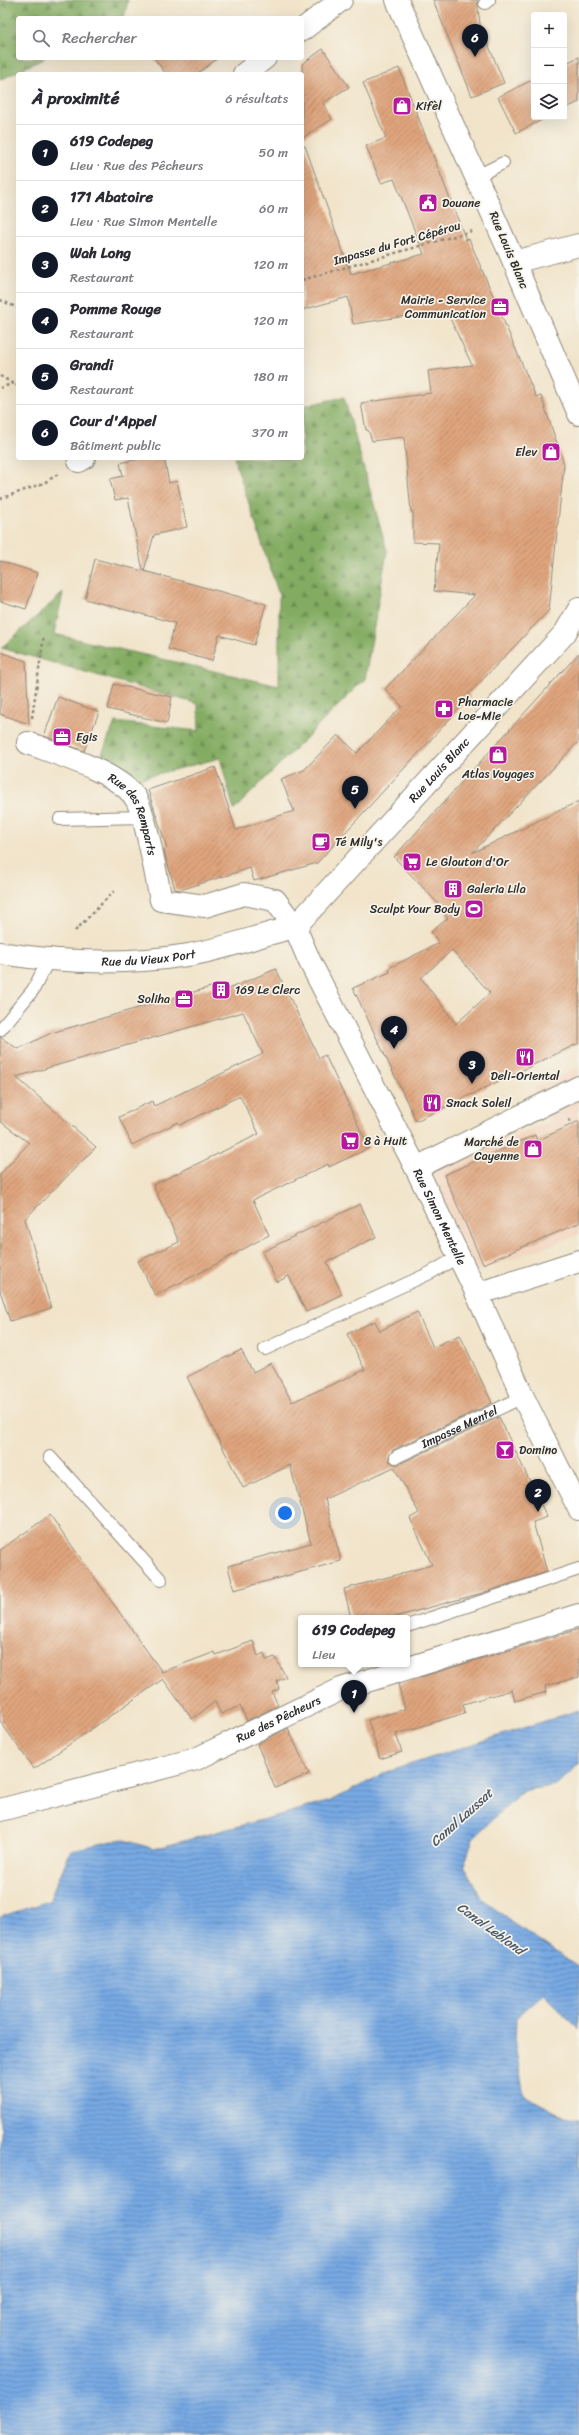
<!DOCTYPE html>
<html lang="fr">
<meta charset="utf-8">
<style>
:root{--surface:#fff;--page:#f2f2f3;--text:#2b2b33;--muted:#7c7c81;--line:#e1e1e2;--accent:#111827}
body{margin:0;font-family:Sriracha,sans-serif;background:var(--page);color:var(--text)}
.controls{position:absolute;right:12px;top:12px;display:grid;overflow:hidden;border-radius:4px;box-shadow:0 4px 16px #0002}
.controls button{width:36px;height:36px;display:grid;place-items:center;padding:0;border:0;border-bottom:1px solid var(--line);background:var(--surface);color:var(--text);font:20px sans-serif}
.you{position:absolute;left:285px;top:1513px;width:14px;height:14px;margin:-10px;border:3px solid #fff;border-radius:50%;background:#1a73e8;box-shadow:0 0 0 6px #1a73e833}
.badge{display:grid;place-items:center;width:26px;height:26px;border-radius:50%;background:var(--accent);color:#fff;font-size:13px;font-weight:700}
.pin{position:absolute;translate:-50% -33px;filter:drop-shadow(0 1px 2px #0008)}
.pin::after{content:'';position:absolute;top:21px;width:14px;height:12px;background:inherit;clip-path:polygon(0 0,100% 0,50% 100%)}
.popup{position:absolute;left:298px;top:1615px;width:112px;height:52px;box-sizing:border-box;display:grid;place-content:center;border-radius:4px;background:var(--surface);filter:drop-shadow(0 1px 3px #0005);font-size:13px;white-space:nowrap;color:var(--muted)}
.popup b{font-size:15px;color:var(--text)}
.popup::after{content:'';position:absolute;left:50%;top:100%;margin-left:-8px;border:8px solid transparent;border-top-color:var(--surface)}
.list{margin:0;padding:0;list-style:none}
h2{display:flex;justify-content:space-between;align-items:center;height:52px;margin:0;padding:0 16px;font-size:17px}
h2 small{font-size:13px;font-weight:400;color:var(--muted)}
.list li{display:grid;grid-template-columns:26px 1fr auto;gap:12px;align-items:center;box-sizing:border-box;height:56px;padding:0 16px;border-top:1px solid var(--line)}
.list b{display:block;font-size:15px;white-space:nowrap}
.list p{margin:0;font-size:13px;white-space:nowrap;color:var(--muted)}
.list em{font-size:13px;font-style:normal;color:var(--muted)}
.icon{flex:none;width:22px;height:22px;fill:none;stroke:currentColor;stroke-width:2;stroke-linecap:round;stroke-linejoin:round}
.map{position:relative;flex:none;width:579px;height:2435px;overflow:hidden}
.search{position:absolute;background:var(--surface);box-shadow:0 4px 16px #0002;left:16px;top:16px;width:288px;height:44px;display:flex;align-items:center;gap:10px;box-sizing:border-box;padding:0 14px;border-radius:4px;color:var(--muted);font-size:15px}
.panel{position:absolute;background:var(--surface);box-shadow:0 4px 16px #0002;left:16px;top:72px;width:288px;height:388px;border-radius:4px}
.map>svg:first-child{display:block}
.built{fill:#f2d4be}
.forest{fill:url(#forest-firs);stroke:#576c46}
.water{fill:url(#water-rules);stroke:#516a87}
.building{fill:url(#building-hatch);fill-rule:evenodd}
.lines{fill:none;stroke-linecap:round;stroke-linejoin:round}
.lane-casing{stroke:#8e887a;stroke-width:14}
.street-casing{stroke:#8e887a;stroke-width:24}
.secondary-casing{stroke:#8e887a;stroke-width:24}
.path{stroke:#8e887a;stroke-width:2.5;stroke-dasharray:3 3;stroke-linecap:butt}
.lane{stroke:#fff;stroke-width:12}
.street{stroke:#fff;stroke-width:22}
.secondary{stroke:#fff;stroke-width:22}
.labels{text-anchor:middle;stroke-width:3.5;stroke-linejoin:round;paint-order:stroke}
.poi-label{font-size:12px;fill:#2b2b2b;stroke:#f7f3e8;text-anchor:start}
.street-label{font-size:12px;fill:#2b2b2b;stroke:#f7f3e8}
.water-label{font-size:13px;font-style:italic;fill:#46576b;stroke:#f7f3e8}
</style>
<div class="map">
<svg width="579" height="2435" viewBox="0 0 579 2435">
<defs>
<pattern id="forest-firs" width="22" height="20" patternUnits="userSpaceOnUse"><rect width="22" height="20" fill="#83ac62"/><path d="M5 1l3.5 6h-7zM16 11l3.5 6h-7z" fill="#6b8c51"/></pattern>
<pattern id="water-rules" width="6" height="5" patternUnits="userSpaceOnUse"><rect width="6" height="5" fill="#77a9e3"/><path d="M0 2.5h6" fill="none" stroke="#628ab8"/></pattern>
<pattern id="building-hatch" width="6" height="6" patternUnits="userSpaceOnUse"><rect width="6" height="6" fill="#dfa57e"/><path d="M-1 1l2-2M0 6l6-6M5 7l2-2" fill="none" stroke="#b58767"/></pattern>
</defs>
<rect width="100%" height="100%" fill="#f7f3e8"/>
<filter id="ink" filterUnits="userSpaceOnUse"><feTurbulence type="fractalNoise" baseFrequency=".025" numOctaves="2"/><feDisplacementMap in="SourceGraphic" scale="8" xChannelSelector="R" yChannelSelector="G"/><feConvolveMatrix kernelMatrix="1 2 1 2 8 2 1 2 1" color-interpolation-filters="sRGB"/></filter>
<filter id="wash" filterUnits="userSpaceOnUse"><feTurbulence type="fractalNoise" baseFrequency=".012" numOctaves="4" result="noise"/><feDisplacementMap in="SourceGraphic" scale="16" xChannelSelector="R" yChannelSelector="G"/><feGaussianBlur stdDeviation="0.9" result="paint"/><feColorMatrix in="noise" values="0 0 0 0 0 0 0 0 0 0 0 0 0 0 0 0 0 1.4 0 .05"/><feComposite in="paint" operator="in"/></filter>
<g filter="url(#wash)">
<rect width="100%" height="100%" fill="#f1e4ca"/>
<path class="built" d="M 579,1067 L 579,1235 L 477,1271 L 432,1173 L 551,1121 L 534,1088 Z"/>
<path class="forest" d="M 0,0 L 128,0 L 124,18 L 18,18 L 18,58 L 45,58 L 0,80 Z
M 344,397 L 387,551 L 365,679 L 234,810 L 220,758 L 138,779 L 102,754 L 115,722 L 199,731 L 198,704 L 1,648 L 63,593 L 54,634 L 279,686 L 279,595 L 234,458 L 302,458 L 302,406 Z"/>
<path class="water" d="M 579,1710 L 579,1764 L 556,1785 L 522,1791 L 473,1838 L 464,1865 L 481,1898 L 508,1919 L 579,1968 L 579,2029 L 543,1994 L 516,2018 L 515,2046 L 524,2095 L 565,2117 L 579,2119 L 579,2435 L 0,2435 L 0,1917 L 49,1901 L 71,1850 L 122,1839 L 154,1849 L 331,1801 L 387,1772 Z"/>
<g id="blocks">
<path class="building" d="M 433,0 L 477,0 L 480,24 L 504,83 L 472,96 Z
M 323,49 L 349,87 L 323,103 L 332,119 L 302,138 L 302,64 Z
M 579,57 L 579,102 L 564,109 L 564,64 Z
M 154,58 L 218,58 L 197,74 L 166,74 Z
M 399,68 L 466,240 L 469,239 L 536,397 L 541,396 L 564,464 L 549,610 L 468,695 L 470,697 L 317,863 L 254,881 L 250,868 L 180,890 L 175,889 L 165,855 L 164,849 L 167,848 L 148,790 L 215,767 L 236,830 L 294,811 L 281,779 L 304,770 L 338,735 L 357,753 L 402,706 L 385,689 L 475,595 L 434,591 L 439,543 L 413,542 L 413,512 L 411,512 L 404,437 L 372,441 L 368,430 L 366,430 L 361,403 L 431,393 L 428,371 L 472,365 L 446,310 L 353,324 L 348,297 L 302,310 L 302,146 L 305,146 L 351,274 L 424,254 L 394,179 L 381,183 L 366,146 L 386,138 L 363,83 Z
M 534,79 L 534,117 L 548,117 L 516,133 L 498,97 Z
M 143,458 L 164,458 L 169,483 L 177,481 L 187,527 L 154,535 L 144,571 L 266,604 L 254,645 L 219,635 L 212,661 L 168,649 L 175,623 L 85,599 L 95,559 L 143,571 L 128,498 L 115,500 L 110,479 L 123,476 L 120,463 Z
M 0,561 L 38,573 L 26,609 L 0,601 Z
M 0,652 L 26,661 L 29,724 L 0,714 Z
M 579,653 L 579,741 L 472,853 L 579,801 L 579,1043 L 416,1121 L 353,988 L 390,972 L 389,968 L 439,943 L 431,932 L 448,918 L 445,915 L 447,913 L 394,857 ZM 452,950 L 490,993 L 456,1024 L 421,978 Z
M 114,684 L 172,697 L 167,723 L 108,709 Z
M 58,697 L 99,712 L 84,751 L 44,736 Z
M 276,969 L 319,1058 L 325,1055 L 369,1148 L 329,1167 L 328,1164 L 253,1200 L 269,1235 L 196,1275 L 155,1295 L 138,1261 L 179,1242 L 153,1185 L 259,1134 L 240,1096 L 180,1125 L 178,1122 L 132,1145 L 119,1117 L 152,1101 L 154,1106 L 263,1054 L 243,1012 L 16,1077 L 96,1147 L 25,1219 L 51,1308 L 10,1321 L 0,1291 L 0,1174 L 29,1143 L 0,1121 L 0,1037 L 18,1049 L 51,1033 L 218,985 L 222,986 L 223,991 Z
M 579,1121 L 579,1223 L 483,1264 L 444,1175 L 535,1135 L 537,1141 Z
M 360,1204 L 376,1237 L 327,1262 L 342,1294 L 306,1312 L 289,1276 L 277,1282 L 262,1252 Z
M 417,1312 L 433,1347 L 460,1335 L 492,1403 L 393,1450 L 389,1456 L 389,1461 L 395,1464 L 399,1464 L 499,1417 L 547,1517 L 533,1522 L 547,1572 L 482,1593 L 391,1618 L 351,1618 L 344,1589 L 432,1565 L 410,1518 L 419,1513 L 394,1467 L 325,1499 L 341,1561 L 234,1590 L 228,1566 L 311,1543 L 290,1465 L 243,1488 L 187,1377 L 241,1350 L 253,1372 L 271,1363 L 292,1402 L 365,1370 L 347,1334 L 375,1321 L 380,1331 Z
M 50,1515 L 162,1672 L 215,1652 L 216,1655 L 253,1641 L 258,1656 L 264,1653 L 266,1660 L 275,1657 L 286,1677 L 277,1681 L 279,1689 L 272,1692 L 278,1705 L 247,1721 L 240,1706 L 221,1714 L 215,1702 L 192,1719 L 163,1679 L 34,1769 L 0,1721 L 0,1550 Z
M 579,1629 L 579,1677 L 545,1686 L 546,1692 L 515,1701 L 512,1690 L 463,1704 L 465,1713 L 396,1734 L 402,1752 L 380,1759 L 368,1720 L 405,1709 L 398,1684 Z
M 288,1728 L 309,1774 L 275,1788 L 257,1744 Z"/>
</g>
</g>
<g filter="url(#ink)">
<use href="#blocks" fill-opacity="0" stroke="#8e887a" stroke-width="1"/>
<g class="lines">
<defs>
<g id="lane">
<path d="M 485,3 L 489,0"/>
<path d="M 477,176 L 503,163"/>
<path d="M 60,819 L 143,817"/>
<path d="M 0,1030 L 33,990 L 48,961"/>
<path d="M 265,1349 L 430,1273 L 458,1257"/>
<path d="M 50,1457 L 161,1580"/>
<path id="s1" d="M 396,1457 L 523,1397"/>
<path d="M 407,1626 L 579,1569"/>
</g>
<g id="street">
<path d="M 397,0 L 514,262"/>
<path d="M 302,30 L 341,0"/>
<path d="M 244,74 L 265,58"/>
<path d="M 79,461 L 84,458"/>
<path id="s2" d="M 28,743 C 57,754 116,772 134,796 C 146,811 156,878 161,900 L 205,906 L 244,894 L 275,900 L 295,927 L 309,960 L 416,1168 L 477,1294 L 523,1397 L 579,1509"/>
<path id="s3" d="M 295,927 L 565,633 L 579,609"/>
<path id="s4" d="M 0,953 C 63,963 125,965 188,955 C 225,949 259,935 295,927"/>
<path d="M 416,1168 L 579,1087"/>
<path d="M 477,1294 L 579,1261"/>
<path id="s5" d="M 0,1810 L 196,1759 L 341,1689 L 579,1615"/>
</g>
<path id="secondary" d="M 579,245 L 514,262 L 579,414"/>
</defs>
<use href="#lane" class="lane-casing"/>
<use href="#street" class="street-casing"/>
<use href="#secondary" class="secondary-casing"/>
<path class="path" d="M 302,280 L 472,231
M 0,300 L 18,308
M 0,376 L 18,386
M 0,388 L 14,383
M 0,499 L 44,483 L 58,474
M 32,718 L 44,635
M 75,931 L 114,891
M 569,1119 L 571,1124"/>
<use href="#lane" class="lane"/>
<use href="#street" class="street"/>
<use href="#secondary" class="secondary"/>
</g>
</g>
<defs>
<symbol id="shop-square" viewBox="-11 -11 22 22"><rect x="-9" y="-9" width="18" height="18" rx="4" fill="#b5179e" stroke="#f7f3e8"/><path d="M-5-2.5h2.3a2.7 3.5 0 0 1 5.4 0H5L5.5 6h-11ZM-1.5-2.5h3a1.5 2.3 0 0 0-3 0Z" fill="#fff"/></symbol>
<symbol id="civic-square" viewBox="-11 -11 22 22"><rect x="-9" y="-9" width="18" height="18" rx="4" fill="#b5179e" stroke="#f7f3e8"/><path d="M-.6-6.5H3V-4.5H.6V-3L4-1V1h2V6H-6V1h2V-1L-.6-3ZM-1.2 2.5V6h2.4V2.5Z" fill="#fff"/></symbol>
<symbol id="office-square" viewBox="-11 -11 22 22"><rect x="-9" y="-9" width="18" height="18" rx="4" fill="#b5179e" stroke="#f7f3e8"/><path d="M-6-3h4V-5.5h4V-3h4V5H-6ZM-1-4.5V-3h2v-1.5ZM-6 0V1H6V0Z" fill="#fff"/></symbol>
<symbol id="pharmacy-square" viewBox="-11 -11 22 22"><rect x="-9" y="-9" width="18" height="18" rx="4" fill="#b5179e" stroke="#f7f3e8"/><path d="M-2-6h4v4h4v4h-4v4h-4v-4h-4v-4h4Z" fill="#fff"/></symbol>
<symbol id="cafe-square" viewBox="-11 -11 22 22"><rect x="-9" y="-9" width="18" height="18" rx="4" fill="#b5179e" stroke="#f7f3e8"/><path d="M-5.5-4.5H6V0H3Q3 3.5 0 3.5H-2.5Q-5.5 3.5-5.5 0ZM3-3.2v2h1.7v-2ZM-6 4.5H4V6H-6Z" fill="#fff"/></symbol>
<symbol id="supermarket-square" viewBox="-11 -11 22 22"><rect x="-9" y="-9" width="18" height="18" rx="4" fill="#b5179e" stroke="#f7f3e8"/><path d="M-6-5.5h2.5l.6 2H6L4.5 2H-2.5L-4.4-4H-6ZM-1.5 3.2a1.3 1.3 0 1 0 .1 0ZM3 3.2a1.3 1.3 0 1 0 .1 0Z" fill="#fff"/></symbol>
<symbol id="building-square" viewBox="-11 -11 22 22"><rect x="-9" y="-9" width="18" height="18" rx="4" fill="#b5179e" stroke="#f7f3e8"/><path d="M-4-6H4V6H1V3H-1V6H-4ZM-2.5-4.3h1.7v1.8h-1.7ZM.8-4.3h1.7v1.8H.8ZM-2.5-1h1.7V.8h-1.7ZM.8-1h1.7V.8H.8Z" fill="#fff"/></symbol>
<symbol id="stadium-square" viewBox="-11 -11 22 22"><rect x="-9" y="-9" width="18" height="18" rx="4" fill="#b5179e" stroke="#f7f3e8"/><path d="M0-5a6.5 5 0 1 0 0 10a6.5 5 0 1 0 0-10ZM-3.5-1.8h7v3.6h-7Z" fill="#fff"/></symbol>
<symbol id="restaurant-square" viewBox="-11 -11 22 22"><rect x="-9" y="-9" width="18" height="18" rx="4" fill="#b5179e" stroke="#f7f3e8"/><path d="M-5-6h1v4h1v-4h1v4h1v-4h1v5L-1.5 .5V6h-2V.5L-5-1ZM5-6V6H3V1.5H1.5Q1.5-4 5-6Z" fill="#fff"/></symbol>
<symbol id="bar-square" viewBox="-11 -11 22 22"><rect x="-9" y="-9" width="18" height="18" rx="4" fill="#b5179e" stroke="#f7f3e8"/><path d="M-6-5H6L.8 .8V4.5H3.5V6h-7V4.5H-.8V.8Z" fill="#fff"/></symbol>
</defs>
<g fill-rule="evenodd">
<use href="#shop-square" x="391" y="95" width="22" height="22"/>
<use href="#civic-square" x="417" y="192" width="22" height="22"/>
<use href="#office-square" x="489" y="296" width="22" height="22"/>
<use href="#shop-square" x="540" y="441" width="22" height="22"/>
<use href="#pharmacy-square" x="433" y="698" width="22" height="22"/>
<use href="#office-square" x="51" y="726" width="22" height="22"/>
<use href="#shop-square" x="487" y="744" width="22" height="22"/>
<use href="#cafe-square" x="310" y="831" width="22" height="22"/>
<use href="#supermarket-square" x="401" y="851" width="22" height="22"/>
<use href="#building-square" x="442" y="878" width="22" height="22"/>
<use href="#stadium-square" x="463" y="898" width="22" height="22"/>
<use href="#building-square" x="210" y="979" width="22" height="22"/>
<use href="#office-square" x="173" y="988" width="22" height="22"/>
<use href="#restaurant-square" x="514" y="1046" width="22" height="22"/>
<use href="#restaurant-square" x="421" y="1092" width="22" height="22"/>
<use href="#supermarket-square" x="339" y="1130" width="22" height="22"/>
<use href="#shop-square" x="522" y="1138" width="22" height="22"/>
<use href="#bar-square" x="494" y="1439" width="22" height="22"/>
</g>
<g class="labels">
<g class="poi-label">
<text x="416" y="110">Kifèl</text>
<text x="442" y="207">Douane</text>
<text x="486" y="304" text-anchor="end">Mairie - Service<tspan x="486" dy="14">Communication</tspan></text>
<text x="537" y="456" text-anchor="end">Elev</text>
<text x="458" y="706">Pharmacie<tspan x="458" dy="14">Loe-Mie</tspan></text>
<text x="76" y="741">Egis</text>
<text x="498" y="778" text-anchor="middle">Atlas Voyages</text>
<text x="335" y="846">Té Mily's</text>
<text x="426" y="866">Le Glouton d'Or</text>
<text x="467" y="893">Galeria Lila</text>
<text x="460" y="913" text-anchor="end">Sculpt Your Body</text>
<text x="235" y="994">169 Le Clerc</text>
<text x="170" y="1003" text-anchor="end">Soliha</text>
<text x="525" y="1080" text-anchor="middle">Deli-Oriental</text>
<text x="446" y="1107">Snack Soleil</text>
<text x="364" y="1145">8 à Huit</text>
<text x="519" y="1146" text-anchor="end">Marché de<tspan x="519" dy="14">Cayenne</tspan></text>
<text x="519" y="1454">Domino</text>
</g>
<g class="street-label">
<text transform="translate(397 243) rotate(-16)" y="4">Impasse du Fort Cépérou</text>
<text transform="translate(509 250) rotate(67)" y="4">Rue Louis Blanc</text>
<text dy="4" stroke="none"><textPath href="#s3" startOffset="213">Rue Louis Blanc</textPath></text>
<text dy="4" stroke="none"><textPath href="#s2" startOffset="135">Rue des Remparts</textPath></text>
<text dy="4" stroke="none"><textPath href="#s4" startOffset="149">Rue du Vieux Port</textPath></text>
<text dy="4" stroke="none"><textPath href="#s2" startOffset="702">Rue Simon Mentelle</textPath></text>
<text dy="4" stroke="none"><textPath href="#s1" startOffset="70">Impasse Mentel</textPath></text>
<text dy="4" stroke="none"><textPath href="#s5" startOffset="294">Rue des Pêcheurs</textPath></text>
</g>
<g class="water-label">
<text transform="translate(461 1817) rotate(-42)" y="5">Canal Laussat</text>
<text transform="translate(491 1928) rotate(36)" y="5">Canal Leblond</text>
</g>
</g>
</svg>
<div class="controls">
<button>+</button>
<button>−</button>
<button><svg class="icon" aria-label="layers" viewBox="0 0 24 24"><path d="M12 4l9 5-9 5-9-5zM3 14l9 5 9-5"/></svg></button>
</div>
<div class="you"></div>
<div class="pin badge" style="left:354px;top:1713px">1</div>
<div class="popup"><b>619 Codepeg</b>Lieu</div>
<div class="pin badge" style="left:538px;top:1512px">2</div>
<div class="pin badge" style="left:472px;top:1084px">3</div>
<div class="pin badge" style="left:394px;top:1049px">4</div>
<div class="pin badge" style="left:355px;top:809px">5</div>
<div class="pin badge" style="left:475px;top:57px">6</div>
<div class="search"><svg class="icon" aria-label="search" viewBox="0 0 24 24"><circle cx="10" cy="10" r="6"/><path d="M15 15l6 6"/></svg>Rechercher</div>
<section class="panel">
<h2>À proximité<small>6 résultats</small></h2>
<ul class="list">
<li><span class="badge">1</span><div><b>619 Codepeg</b><p>Lieu · Rue des Pêcheurs</p></div><em>50 m</em></li>
<li><span class="badge">2</span><div><b>171 Abatoire</b><p>Lieu · Rue Simon Mentelle</p></div><em>60 m</em></li>
<li><span class="badge">3</span><div><b>Wah Long</b><p>Restaurant</p></div><em>120 m</em></li>
<li><span class="badge">4</span><div><b>Pomme Rouge</b><p>Restaurant</p></div><em>120 m</em></li>
<li><span class="badge">5</span><div><b>Grandi</b><p>Restaurant</p></div><em>180 m</em></li>
<li><span class="badge">6</span><div><b>Cour d'Appel</b><p>Bâtiment public</p></div><em>370 m</em></li>
</ul>
</section>
</div>
